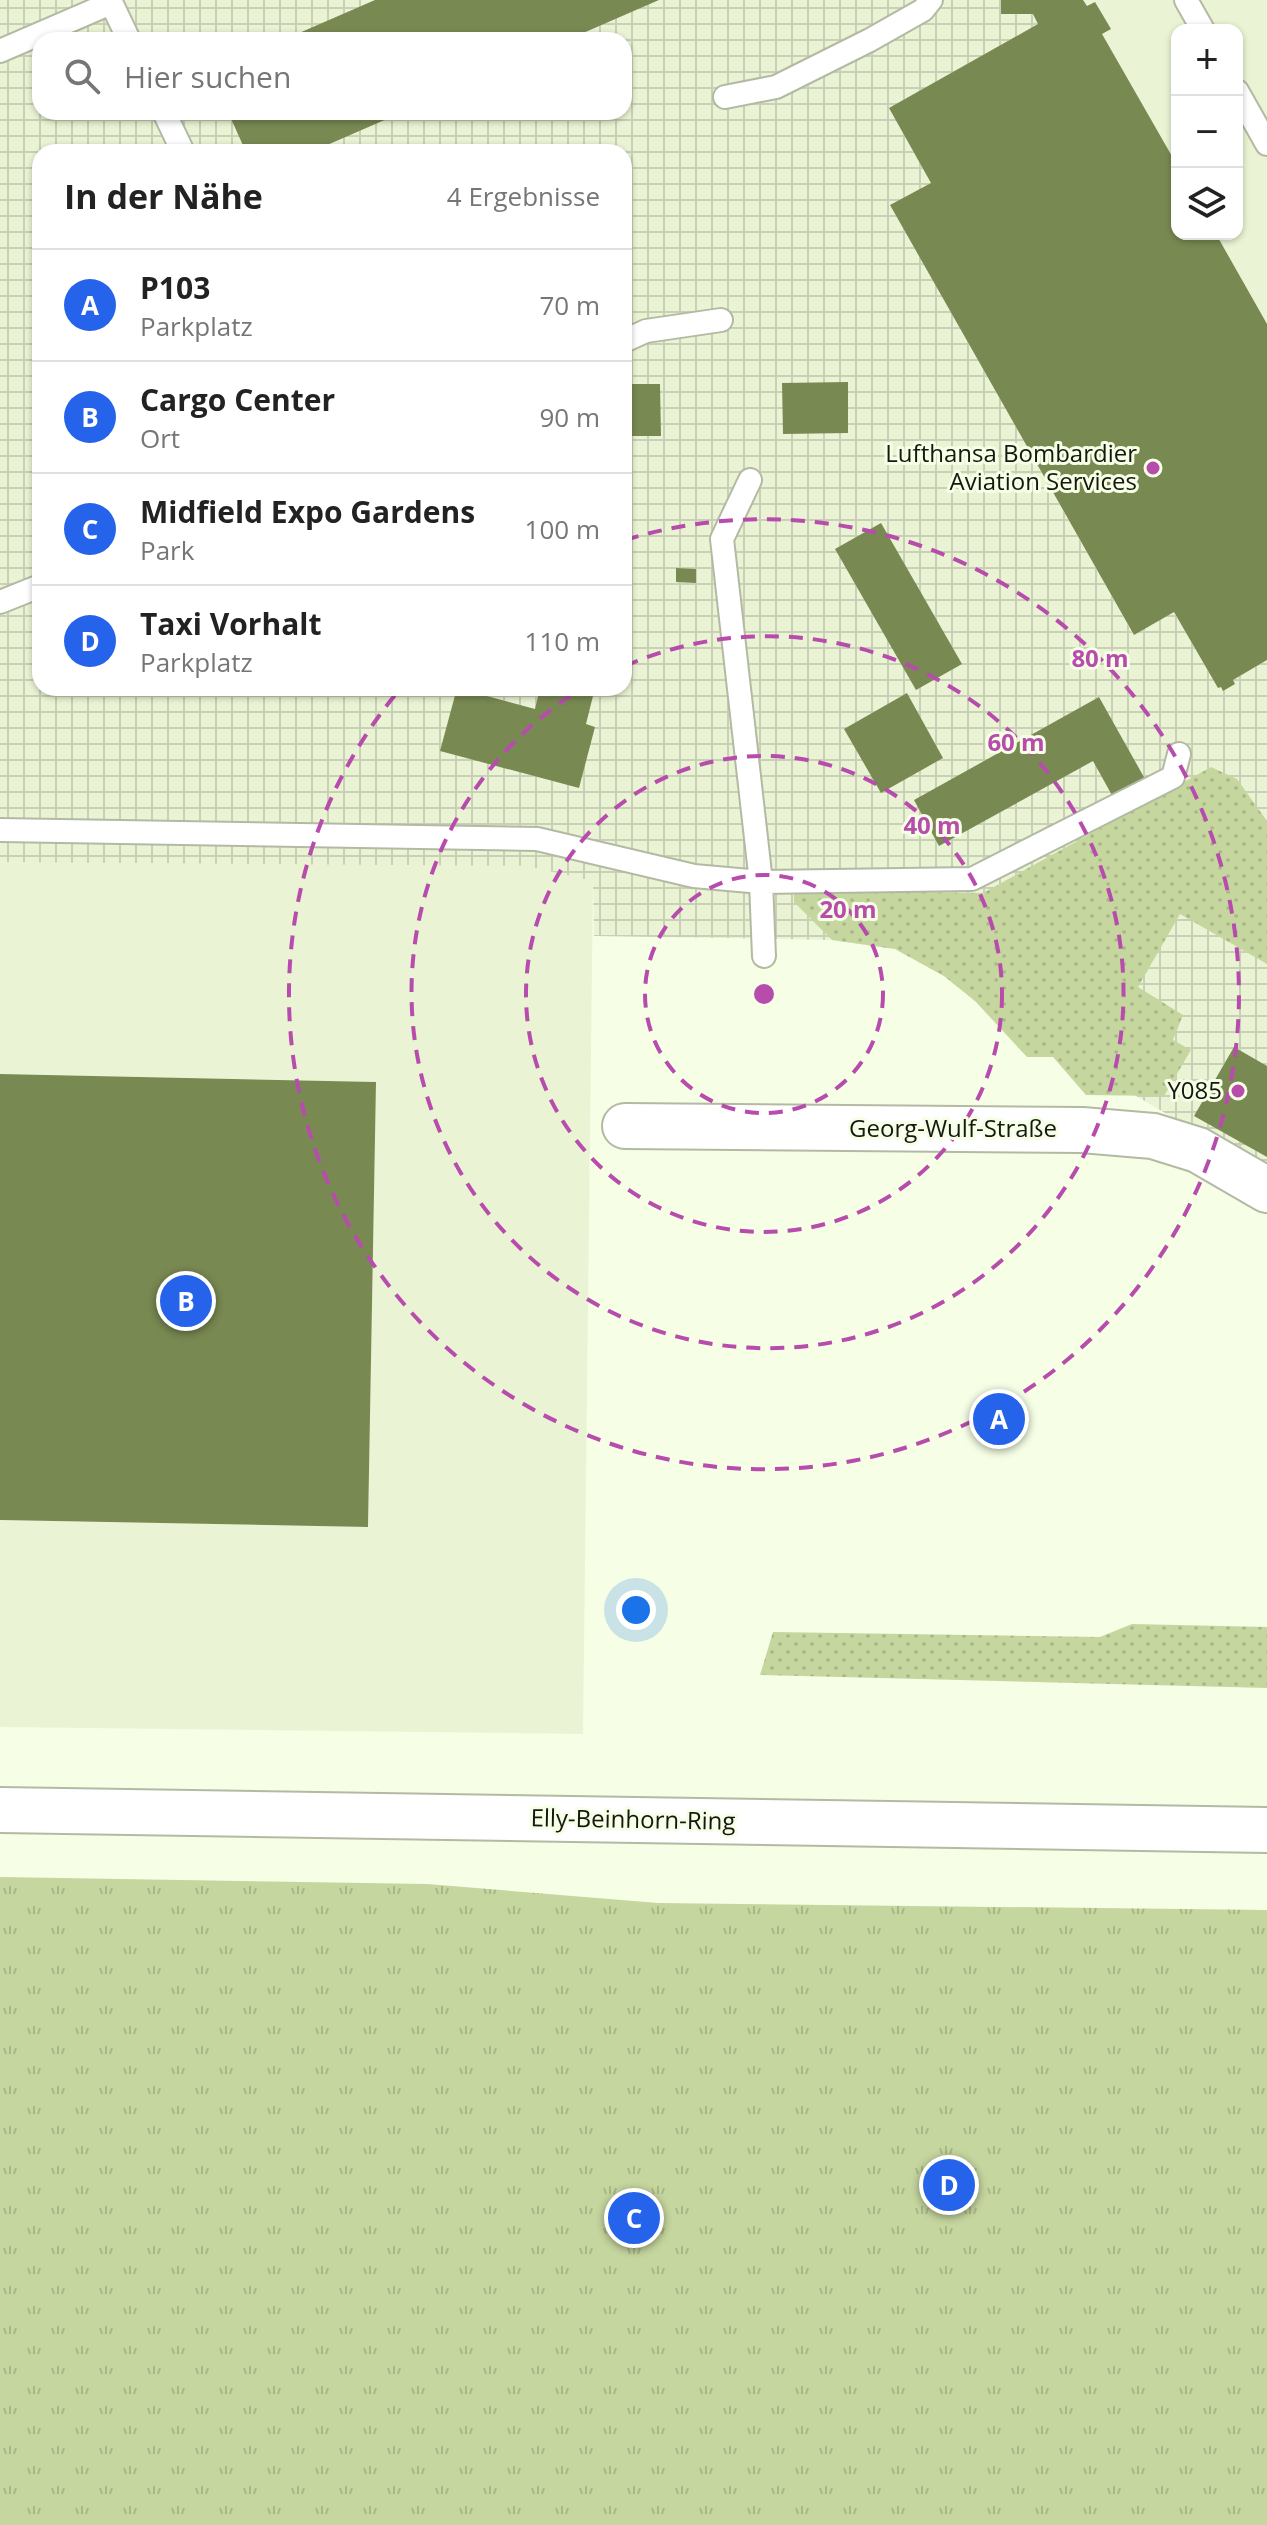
<!DOCTYPE html>
<html lang="de">
<meta charset="utf-8">
<style>
:root{--surface:#fff;--page:#f2f2f2;--text:#222;--muted:#767676;--line:#e0e0e0;--accent:#2563eb}
body{margin:0;font-family:"Open Sans",sans-serif;background:var(--page);color:var(--text)}
.controls{position:absolute;right:24px;top:24px;display:grid;overflow:hidden;border-radius:16px;box-shadow:0 2px 6px #0004}
.controls button{width:72px;height:72px;display:grid;place-items:center;padding:0;border:0;border-bottom:2px solid var(--line);background:var(--surface);color:var(--text);font:40px sans-serif}
.you{position:absolute;left:636px;top:1610px;width:28px;height:28px;margin:-20px;border:6px solid #fff;border-radius:50%;background:#1a73e8;box-shadow:0 0 0 12px #1a73e833}
.badge{display:grid;place-items:center;width:52px;height:52px;border-radius:50%;background:var(--accent);color:#fff;font-size:26px;font-weight:700}
.pin{position:absolute;translate:-50% -50%;border:4px solid #fff;box-shadow:0 2px 8px #0006}
.list{margin:0;padding:0;list-style:none}
h2{display:flex;justify-content:space-between;align-items:center;height:104px;margin:0;padding:0 32px;font-size:34px}
h2 small{font-size:26px;font-weight:400;color:var(--muted)}
.list li{display:grid;grid-template-columns:52px 1fr auto;gap:24px;align-items:center;box-sizing:border-box;height:112px;padding:0 32px;border-top:2px solid var(--line)}
.list b{display:block;font-size:30px;white-space:nowrap}
.list p{margin:0;font-size:26px;white-space:nowrap;color:var(--muted)}
.list em{font-size:26px;font-style:normal;color:var(--muted)}
.icon{flex:none;width:44px;height:44px;fill:none;stroke:currentColor;stroke-width:2;stroke-linecap:round;stroke-linejoin:round}
.map{position:relative;flex:none;width:1267px;height:2525px;overflow:hidden}
.search{position:absolute;background:var(--surface);box-shadow:0 2px 6px #0004;left:32px;top:32px;width:600px;height:88px;display:flex;align-items:center;gap:20px;box-sizing:border-box;padding:0 28px;border-radius:24px;color:var(--muted);font-size:30px}
.panel{position:absolute;background:var(--surface);box-shadow:0 2px 6px #0004;left:32px;top:144px;width:600px;height:552px;border-radius:24px}
.map>svg:first-child{display:block}
.built{fill:#eaf4d4;fill-rule:evenodd}
.industrial{fill:url(#industrial-grid);fill-rule:evenodd}
.grass{fill:url(#grass-dots)}
.park{fill:url(#park-tufts)}
.building{fill:#798952}
.lines{fill:none;stroke-linecap:round;stroke-linejoin:round}
.lane-casing{stroke:#b3baa3;stroke-width:26}
.street-casing{stroke:#b3baa3;stroke-width:48}
.secondary-casing{stroke:#b3baa3;stroke-width:48}
.lane{stroke:#fff;stroke-width:22}
.street{stroke:#fff;stroke-width:44}
.secondary{stroke:#fff;stroke-width:44}
.ring{fill:none;stroke:#b74cad;stroke-width:4;stroke-dasharray:14 10}
.poi-dot{fill:#b74cad;stroke:#f6fee6;stroke-width:3}
.labels{text-anchor:middle;stroke-width:6;stroke-linejoin:round;paint-order:stroke}
.poi-label{font-size:24px;fill:#151810;stroke:#f6fee6;text-anchor:end}
.street-label{font-size:24px;fill:#151810;stroke:#f6fee6}
.centre{fill:#b74cad;stroke:#f6fee6;stroke-width:4}
.ring-label{font-size:24px;text-anchor:middle;font-weight:bold;fill:#b74cad;stroke:#f6fee6;stroke-width:6;stroke-linejoin:round;paint-order:stroke}
</style>
<div class="map">
<svg width="1267" height="2525" viewBox="0 0 1267 2525">
<defs>
<pattern id="industrial-grid" width="8" height="8" patternUnits="userSpaceOnUse" patternTransform="scale(2)"><rect width="8" height="8" fill="#eaf4d4"/><path d="M0 4h8M4 0v8" fill="none" stroke="#c8d0b5"/></pattern>
<pattern id="grass-dots" width="8" height="8" patternUnits="userSpaceOnUse" patternTransform="scale(2)"><rect width="8" height="8" fill="#c6d69f"/><path d="M2 2h.1M6 6h.1" fill="none" stroke="#a9b788" stroke-width="1.8" stroke-linecap="round"/></pattern>
<pattern id="park-tufts" width="24" height="20" patternUnits="userSpaceOnUse" patternTransform="scale(2)"><rect width="24" height="20" fill="#c6d69f"/><path d="M3 7l-1-3M5 7V3M7 7l1-3M15 17l-1-3M17 17v-4M19 17l1-3" fill="none" stroke="#a9b788"/></pattern>
</defs>
<rect width="100%" height="100%" fill="#f6fee6"/>
<path class="built" d="M 0,0 L 1267,0 L 1267,660 L 1233,680 L 1244,701 L 593,882 L 583,1734 L 0,1727 L 0,1520 L 368,1527 L 376,1082 L 0,1074 ZM 1177,30 L 1237,30 L 1237,234 L 1177,234 ZM 40,40 L 624,40 L 624,112 L 40,112 ZM 40,152 L 624,152 L 624,688 L 40,688 Z"/>
<path class="industrial" d="M 0,0 L 1001,0 L 1033,14 L 1038,24 L 890,108 L 931,183 L 891,206 L 1133,634 L 1174,612 L 1218,688 L 1223,690 L 1235,684 L 1233,680 L 1267,660 L 1267,1173 L 975,1001 L 944,976 L 895,949 L 832,940 L 594,936 L 593,881 L 527,866 L 0,862 ZM 40,40 L 624,40 L 624,112 L 40,112 ZM 40,152 L 624,152 L 624,688 L 40,688 Z"/>
<path class="grass" d="M 1211,767 L 1237,779 L 1267,821 L 1267,964 L 1180,914 L 1138,987 L 1183,1015 L 1173,1040 L 1191,1050 L 1164,1096 L 1086,1095 L 1053,1057 L 1027,1057 L 975,1001 L 944,976 L 895,949 L 832,940 L 794,902 L 794,895 L 800,890 L 983,893 Z
M 1132,1624 L 1267,1627 L 1267,1688 L 760,1675 L 773,1632 L 1100,1637 Z"/>
<path class="park" d="M 0,1877 L 427,1884 L 658,1903 L 1267,1910 L 1267,2525 L 0,2525 Z"/>
<path class="building" d="M 375,0 L 659,0 L 567,40 L 283,40 Z
M 1001,0 L 1083,0 L 1087,6 L 1095,2 L 1111,29 L 1102,34 L 1177,165 L 1177,234 L 1216,234 L 1267,324 L 1267,660 L 1233,680 L 1235,684 L 1223,691 L 1221,687 L 1218,688 L 1174,612 L 1134,635 L 890,205 L 931,183 L 889,108 L 1038,24 L 1033,14 L 1001,14 Z
M 228,112 L 403,112 L 311,152 L 246,152 Z
M 848,382 L 848,433 L 783,434 L 782,383 Z
M 624,384 L 660,384 L 661,436 L 624,436 Z
M 881,523 L 962,664 L 916,690 L 835,549 Z
M 676,568 L 696,569 L 696,583 L 676,582 Z
M 457,688 L 535,709 L 540,688 L 595,688 L 586,724 L 595,727 L 579,788 L 440,751 Z
M 907,693 L 943,758 L 881,793 L 844,729 Z
M 1099,697 L 1145,779 L 1113,797 L 1093,761 L 939,846 L 914,800 Z
M 1234,1047 L 1267,1066 L 1267,1157 L 1194,1116 Z
M 0,1074 L 376,1082 L 368,1527 L 0,1520 Z"/>
<g class="lines">
<defs>
<path id="lane" d="M 110,0 L 129,40
M 1186,0 L 1203,30
M 0,51 L 111,3
M 1237,91 L 1267,144
M 725,97 L 776,87 L 870,40 L 923,10 L 931,0
M 164,112 L 183,152
M 624,341 L 646,331 L 721,320
M 750,480 L 722,539 L 761,882 L 764,956
M 0,602 L 40,586
M 0,830 L 537,839 L 694,876 L 761,882 L 972,879 L 1173,777 L 1179,754"/>
<path id="street" d="M 625,1126 L 1082,1130 L 1153,1136 L 1198,1150 L 1267,1190"/>
<path id="secondary" d="M 0,1810 L 1267,1830"/>
</defs>
<use href="#lane" class="lane-casing"/>
<use href="#street" class="street-casing"/>
<use href="#secondary" class="secondary-casing"/>
<use href="#lane" class="lane"/>
<use href="#street" class="street"/>
<use href="#secondary" class="secondary"/>
</g>
<g class="ring">
<circle cx="764" cy="994" r="119"/>
<circle cx="764" cy="994" r="238"/>
<path d="M625 666A356 356 0 1 1 581 689"/>
<path d="M625 540A475 475 0 1 1 400 689"/>
</g>
<g class="poi-dot">
<circle cx="1153" cy="468" r="8"/>
<circle cx="1238" cy="1091" r="8"/>
</g>
<g class="labels">
<g class="poi-label">
<text x="1137" y="462">Lufthansa Bombardier<tspan x="1137" dy="28">Aviation Services</tspan></text>
<text x="1222" y="1099">Y085</text>
</g>
<g class="street-label">
<text x="953" y="1137">Georg-Wulf-Straße</text>
<text transform="translate(633 1820) rotate(1)" y="8">Elly-Beinhorn-Ring</text>
</g>
</g>
<circle cx="764" cy="994" r="12" class="centre"/>
<g class="ring-label">
<text x="1100" y="667">80 m</text>
<text x="1016" y="751">60 m</text>
<text x="932" y="834">40 m</text>
<text x="848" y="918">20 m</text>
</g>
</svg>
<div class="controls">
<button>+</button>
<button>−</button>
<button><svg class="icon" aria-label="layers" viewBox="0 0 24 24"><path d="M12 4l9 5-9 5-9-5zM3 14l9 5 9-5"/></svg></button>
</div>
<div class="you"></div>
<div class="pin badge" style="left:999px;top:1419px">A</div>
<div class="pin badge" style="left:186px;top:1301px">B</div>
<div class="pin badge" style="left:634px;top:2218px">C</div>
<div class="pin badge" style="left:949px;top:2185px">D</div>
<div class="search"><svg class="icon" aria-label="search" viewBox="0 0 24 24"><circle cx="10" cy="10" r="6"/><path d="M15 15l6 6"/></svg>Hier suchen</div>
<section class="panel">
<h2>In der Nähe<small>4 Ergebnisse</small></h2>
<ul class="list">
<li><span class="badge">A</span><div><b>P103</b><p>Parkplatz</p></div><em>70 m</em></li>
<li><span class="badge">B</span><div><b>Cargo Center</b><p>Ort</p></div><em>90 m</em></li>
<li><span class="badge">C</span><div><b>Midfield Expo Gardens</b><p>Park</p></div><em>100 m</em></li>
<li><span class="badge">D</span><div><b>Taxi Vorhalt</b><p>Parkplatz</p></div><em>110 m</em></li>
</ul>
</section>
</div>
